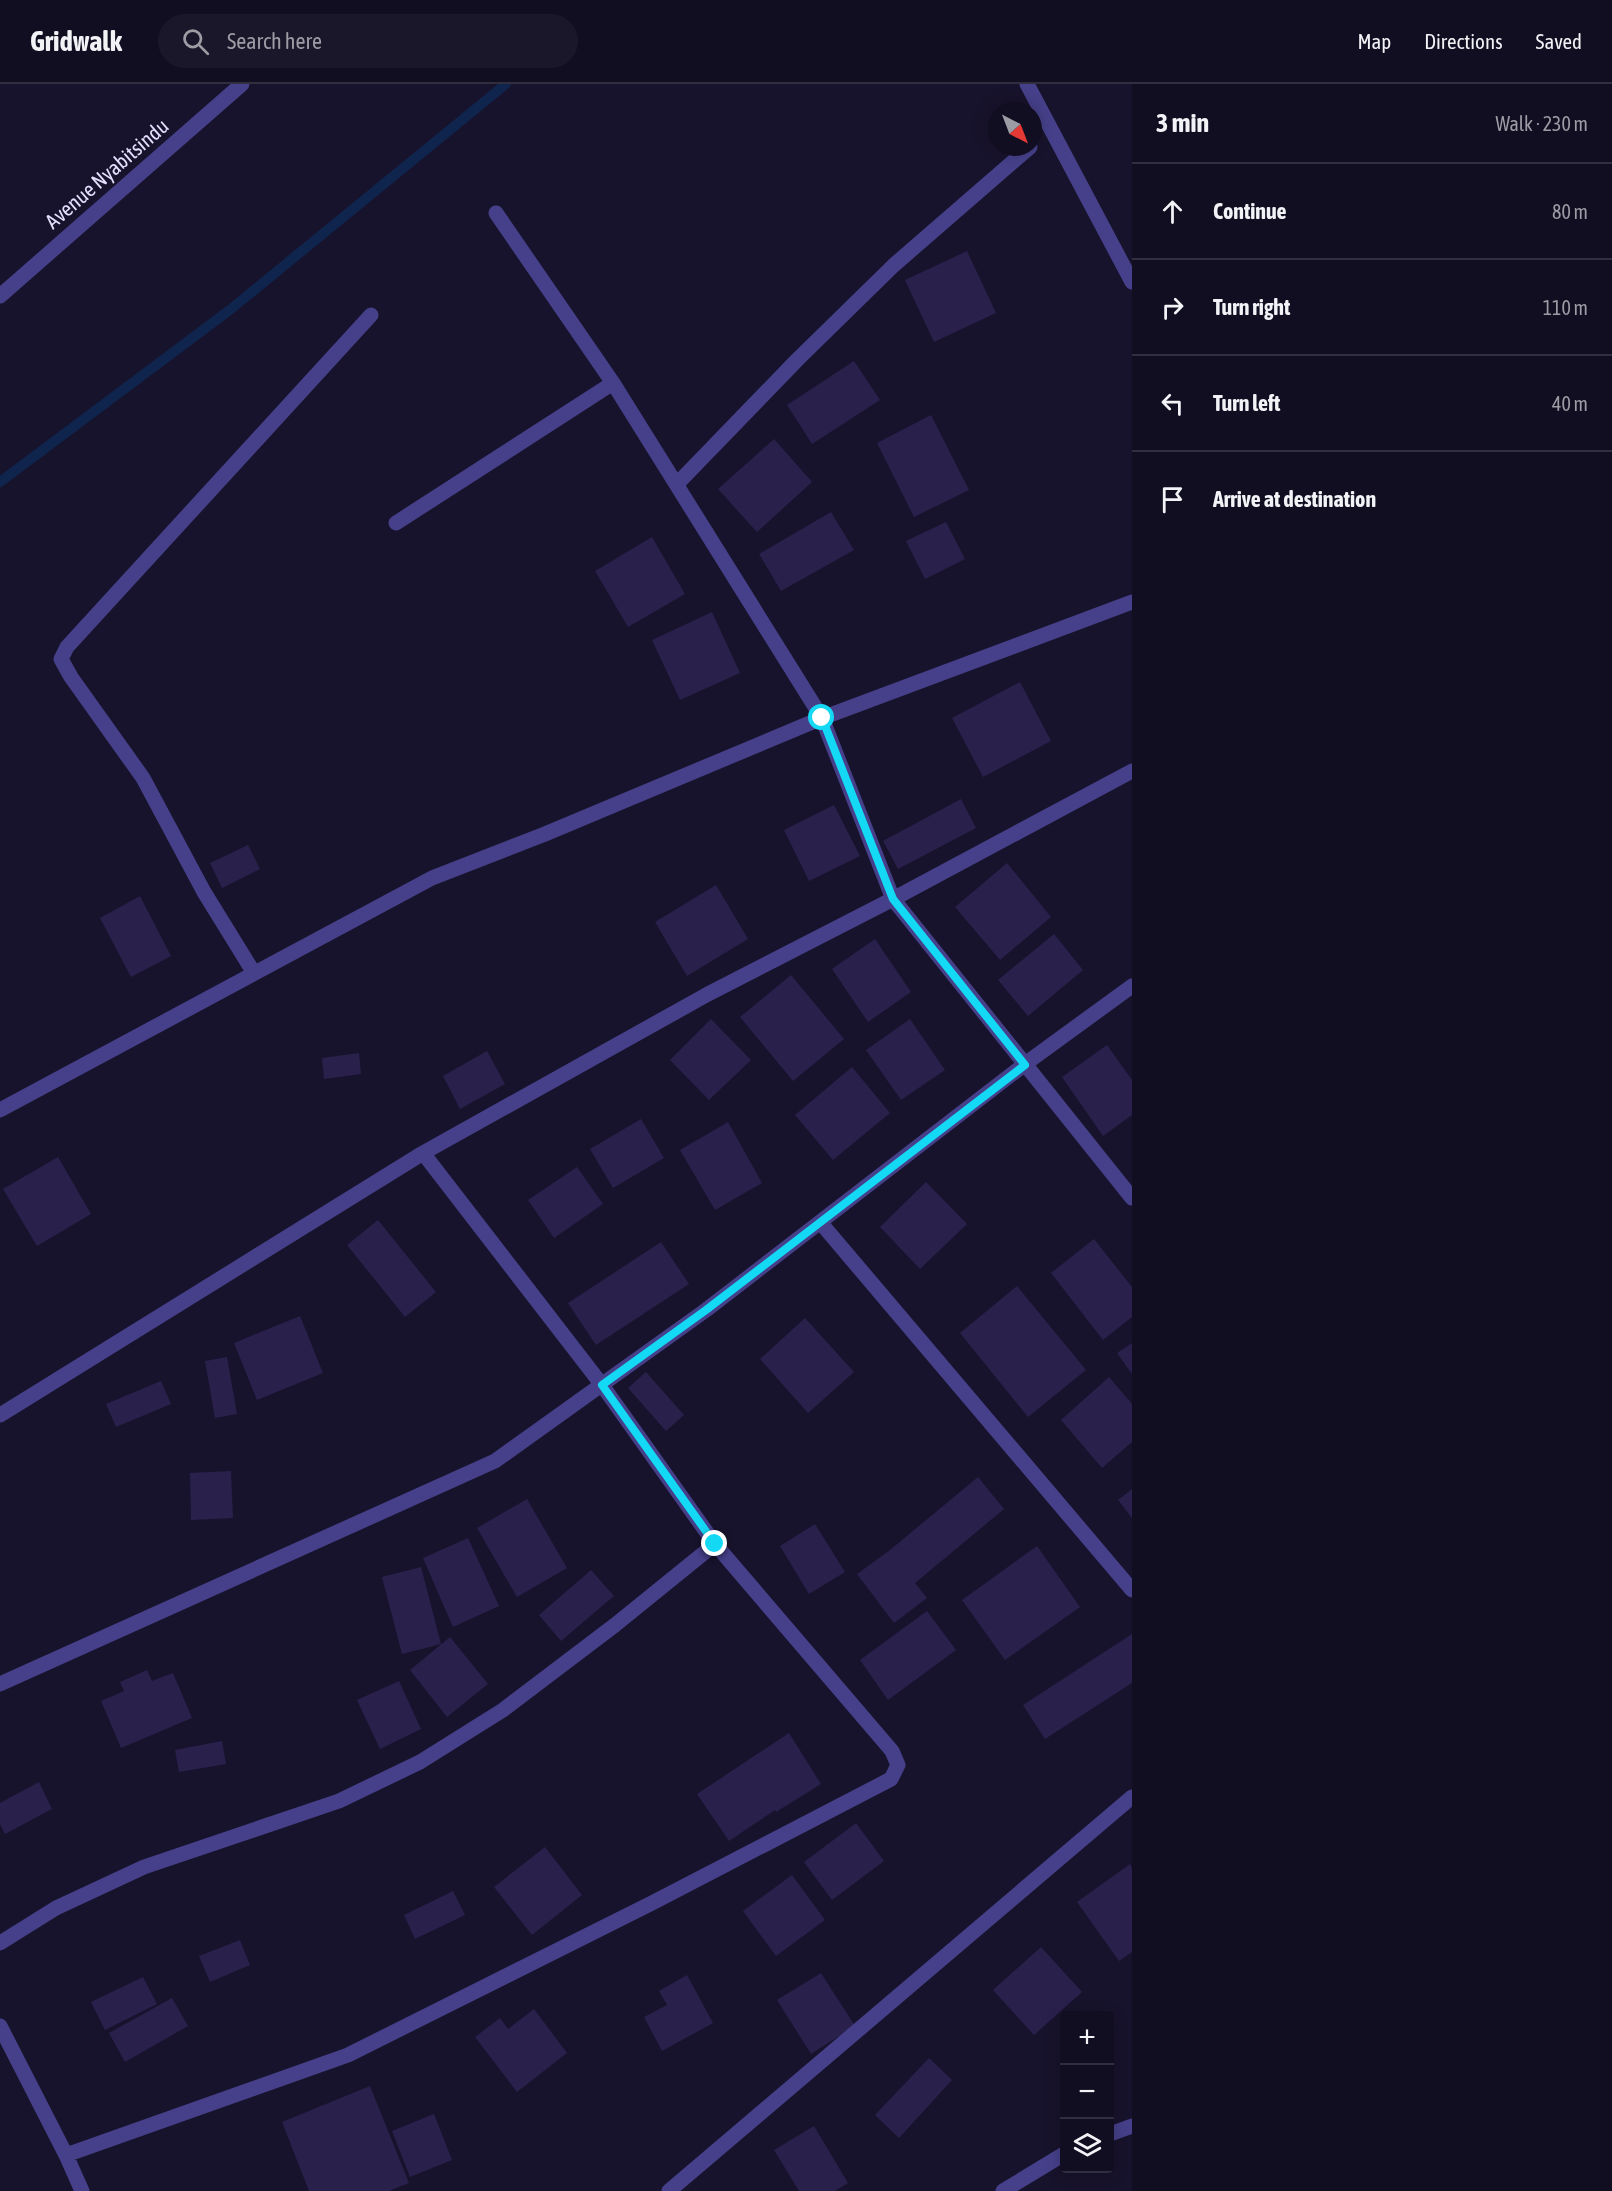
<!DOCTYPE html>
<meta charset="utf-8">
<style>
:root{--surface:#120e21;--page:#1b172a;--text:#f1f3f6;--muted:#9c9ca5;--line:#312e3f}
body{margin:0;font-family:"Asap Condensed",sans-serif;background:var(--page);color:var(--text)}
.controls{position:absolute;right:18px;bottom:18px;display:grid;overflow:hidden;border-radius:6px;box-shadow:0 3px 15px #0003}
.controls button{width:54px;height:54px;display:grid;place-items:center;padding:0;border:0;border-bottom:2px solid var(--line);background:var(--surface);color:var(--text);font:30px sans-serif}
.compass{position:absolute;left:988px;top:18px;width:54px;height:54px;border-radius:50%;background:var(--surface);box-shadow:0 3px 15px #0003;rotate:138deg}
.stop{position:absolute;width:18px;height:18px;margin:-14px;border:4px solid #14d9f5;border-radius:50%;background:#fff}
.stop.end{background:#14d9f5;border-color:#fff;box-shadow:0 2px 6px #0008}
.list{margin:0;padding:0;list-style:none}
h2{display:flex;justify-content:space-between;align-items:center;height:78px;margin:0;padding:0 24px;font-size:26px}
h2 small{font-size:20px;font-weight:400;color:var(--muted)}
.list li{display:grid;grid-template-columns:39px 1fr auto;gap:18px;align-items:center;box-sizing:border-box;height:96px;padding:0 24px;border-top:2px solid var(--line)}
.list b{display:block;font-size:22px;white-space:nowrap}
.list em{font-size:20px;font-style:normal;color:var(--muted)}
.icon{flex:none;width:33px;height:33px;fill:none;stroke:currentColor;stroke-width:2;stroke-linecap:round;stroke-linejoin:round}
.map{position:relative;flex:none;width:1132px;height:2107px;overflow:hidden}
header{display:flex;align-items:center;gap:36px;box-sizing:border-box;height:84px;padding:0 30px;background:var(--surface);border-bottom:2px solid var(--line)}
header strong{font-size:28px}
nav{display:flex;gap:33px;margin-inline-start:auto;font-size:21px}
.search{width:420px;height:54px;background:var(--page);display:flex;align-items:center;gap:15px;box-sizing:border-box;padding:0 21px;border-radius:33px;color:var(--muted);font-size:22px}
main{display:flex}
aside{flex:1;background:var(--surface)}
.map>svg:first-child{display:block}
.lines{fill:none;stroke-linecap:round;stroke-linejoin:round}
.stream{stroke:#10254e;stroke-width:10}
.building{fill:#2a204c}
.minor{stroke:#454089;stroke-width:15}
.route{stroke:#14d9f5;stroke-width:8}
.labels{text-anchor:middle;stroke-width:4.5;stroke-linejoin:round;paint-order:stroke}
.street-label{font-size:21px;fill:#e3dffe;stroke:#18132c}
</style>
<header>
<strong>Gridwalk</strong>
<div class="search"><svg class="icon" aria-label="search" viewBox="0 0 24 24"><circle cx="10" cy="10" r="6"/><path d="M15 15l6 6"/></svg>Search here</div>
<nav><a>Map</a><a>Directions</a><a>Saved</a></nav>
</header>
<main>
<div class="map">
<svg width="1132" height="2107" viewBox="0 0 1132 2107">
<rect width="100%" height="100%" fill="#18132c"/>
<g class="lines">
<path class="stream" d="M 0,398 L 231,225 L 506,0"/>
</g>
<path class="building" d="M 967,167 L 996,229 L 934,258 L 905,196 Z
M 854,277 L 880,316 L 812,360 L 787,321 Z
M 931,331 L 969,406 L 914,433 L 877,359 Z
M 774,355 L 812,398 L 757,448 L 718,405 Z
M 831,428 L 854,466 L 781,507 L 759,470 Z
M 946,438 L 965,475 L 925,495 L 906,457 Z
M 652,453 L 685,510 L 628,543 L 595,487 Z
M 712,528 L 740,589 L 680,616 L 652,556 Z
M 1020,598 L 1051,657 L 983,693 L 952,634 Z
M 961,715 L 976,744 L 898,785 L 883,757 Z
M 834,721 L 860,772 L 809,797 L 784,746 Z
M 248,761 L 260,785 L 222,804 L 210,779 Z
M 1007,779 L 1051,833 L 1000,876 L 955,823 Z
M 716,801 L 748,855 L 687,892 L 655,838 Z
M 140,812 L 171,872 L 131,893 L 100,834 Z
M 1054,850 L 1083,886 L 1028,932 L 998,896 Z
M 875,855 L 911,908 L 868,938 L 832,885 Z
M 791,891 L 844,955 L 793,997 L 740,933 Z
M 711,935 L 751,976 L 709,1016 L 670,976 Z
M 910,935 L 945,986 L 901,1016 L 866,966 Z
M 1107,961 L 1132,996 L 1132,1031 L 1103,1052 L 1062,993 Z
M 487,967 L 505,1000 L 460,1025 L 443,992 Z
M 359,969 L 361,990 L 324,995 L 322,974 Z
M 852,983 L 890,1029 L 833,1076 L 795,1031 Z
M 641,1035 L 664,1074 L 613,1104 L 590,1065 Z
M 728,1038 L 762,1099 L 715,1126 L 680,1066 Z
M 58,1073 L 91,1130 L 37,1162 L 3,1105 Z
M 577,1083 L 603,1120 L 554,1154 L 528,1116 Z
M 926,1098 L 967,1140 L 920,1185 L 880,1143 Z
M 378,1136 L 436,1208 L 405,1233 L 347,1161 Z
M 1094,1155 L 1132,1203 L 1132,1233 L 1103,1256 L 1051,1189 Z
M 661,1158 L 689,1200 L 596,1261 L 568,1219 Z
M 1017,1202 L 1086,1286 L 1028,1333 L 960,1249 Z
M 300,1232 L 323,1289 L 257,1316 L 234,1259 Z
M 805,1234 L 854,1288 L 808,1329 L 760,1275 Z
M 1132,1259 L 1132,1290 L 1117,1269 Z
M 227,1273 L 237,1330 L 215,1334 L 205,1277 Z
M 646,1288 L 684,1331 L 666,1347 L 628,1304 Z
M 1109,1293 L 1132,1320 L 1132,1358 L 1102,1384 L 1061,1336 Z
M 161,1297 L 171,1320 L 116,1343 L 106,1320 Z
M 231,1387 L 233,1434 L 191,1436 L 190,1389 Z
M 978,1393 L 1004,1425 L 915,1499 L 927,1514 L 894,1539 L 857,1490 L 890,1466 Z
M 1132,1405 L 1132,1434 L 1118,1416 Z
M 527,1415 L 567,1484 L 517,1513 L 477,1444 Z
M 815,1440 L 845,1488 L 809,1510 L 780,1462 Z
M 468,1454 L 499,1522 L 453,1543 L 423,1474 Z
M 1037,1462 L 1080,1523 L 1005,1576 L 962,1516 Z
M 421,1483 L 441,1560 L 402,1570 L 382,1493 Z
M 591,1486 L 614,1512 L 561,1557 L 539,1531 Z
M 927,1527 L 956,1566 L 888,1616 L 860,1576 Z
M 1132,1550 L 1132,1599 L 1045,1655 L 1023,1621 Z
M 450,1553 L 488,1600 L 447,1633 L 410,1586 Z
M 147,1586 L 152,1597 L 173,1589 L 192,1634 L 121,1664 L 101,1617 L 124,1607 L 120,1598 Z
M 399,1597 L 421,1645 L 380,1665 L 357,1616 Z
M 789,1649 L 821,1700 L 776,1728 L 775,1726 L 729,1757 L 697,1710 Z
M 222,1657 L 226,1680 L 179,1688 L 175,1666 Z
M 39,1698 L 52,1725 L 5,1750 L 0,1740 L 0,1719 Z
M 856,1739 L 884,1777 L 832,1816 L 804,1778 Z
M 545,1763 L 582,1811 L 532,1851 L 494,1803 Z
M 1130,1780 L 1132,1784 L 1132,1868 L 1119,1877 L 1077,1818 Z
M 792,1791 L 825,1836 L 776,1872 L 743,1827 Z
M 453,1807 L 465,1831 L 415,1855 L 404,1831 Z
M 240,1856 L 250,1881 L 210,1898 L 199,1872 Z
M 1041,1863 L 1082,1908 L 1034,1951 L 993,1906 Z
M 821,1889 L 855,1942 L 811,1970 L 777,1916 Z
M 687,1891 L 713,1939 L 662,1967 L 644,1933 L 667,1921 L 659,1907 Z
M 143,1893 L 157,1920 L 105,1946 L 91,1918 Z
M 172,1914 L 188,1942 L 125,1978 L 109,1949 Z
M 534,1925 L 567,1969 L 517,2008 L 475,1953 L 500,1934 L 508,1945 Z
M 929,1974 L 952,1996 L 899,2054 L 875,2031 Z
M 370,2002 L 409,2099 L 389,2107 L 309,2107 L 282,2038 Z
M 434,2030 L 452,2076 L 410,2093 L 392,2047 Z
M 814,2042 L 848,2099 L 835,2107 L 799,2107 L 774,2066 Z"/>
<g class="lines">
<path class="minor" d="M 1027,0 L 1132,198
M 496,129 L 613,299 L 822,634 L 893,815 L 1132,1114
M 0,212 L 242,0
M 677,400 L 797,276 L 894,181 L 1030,63
M 396,439 L 613,299
M 254,889 L 204,808 L 143,694 L 71,593 L 61,575 L 67,563 L 371,231
M 0,1026 L 432,794 L 545,750 L 822,634 L 1132,518
M 820,1138 L 1132,1506
M 0,1331 L 423,1069 L 708,910 L 893,815 L 1132,687
M 0,1600 L 495,1377 L 706,1226 L 1025,980 L 1132,902
M 0,1859 L 56,1824 L 144,1783 L 339,1717 L 420,1678 L 503,1626 L 615,1541 L 715,1460
M 0,1942 L 66,2071 L 82,2107
M 1110,2050 L 1132,2042
M 66,2071 L 348,1971 L 652,1819 L 891,1695 L 898,1681 L 892,1667 L 715,1460 L 602,1301 L 423,1069
M 669,2107 L 1132,1713
M 1003,2107 L 1064,2070"/>
</g>
<g class="lines">
<path class="route" d="M 715,1460 L 602,1301 L 706,1226 L 1025,981 L 893,815 L 822,634"/>
</g>
<g class="labels">
<g class="street-label">
<text transform="translate(107 90) rotate(-41)" y="7">Avenue Nyabitsindu</text>
</g>
</g>
</svg>
<div class="controls">
<button>+</button>
<button>−</button>
<button><svg class="icon" aria-label="layers" viewBox="0 0 24 24"><path d="M12 4l9 5-9 5-9-5zM3 14l9 5 9-5"/></svg></button>
</div>
<svg class="compass" viewBox="-18 -18 36 36"><path d="M0-13l5 13h-10z" fill="#e53935"/><path d="M0 13l5-13h-10z" fill="#9c9ca5"/></svg>
<div class="stop" style="left:822px;top:634px"></div>
<div class="stop end" style="left:715px;top:1460px"></div>
</div>
<aside>
<h2>3 min<small>Walk · 230 m</small></h2>
<ul class="list">
<li><svg class="icon" aria-label="ahead" viewBox="0 0 24 24"><path d="M12 20V5M6 11l6-6 6 6"/></svg><div><b>Continue</b></div><em>80 m</em></li>
<li><svg class="icon" aria-label="right" viewBox="0 0 24 24"><path d="M7 20v-9h11M14 6l5 5-5 5"/></svg><div><b>Turn right</b></div><em>110 m</em></li>
<li><svg class="icon" aria-label="left" viewBox="0 0 24 24"><path d="M17 20v-9H6M10 6l-5 5 5 5"/></svg><div><b>Turn left</b></div><em>40 m</em></li>
<li><svg class="icon" aria-label="arrive" viewBox="0 0 24 24"><path d="M6 21V4h12l-3 4 3 4H6"/></svg><div><b>Arrive at destination</b></div></li>
</ul>
</aside>
</main>
